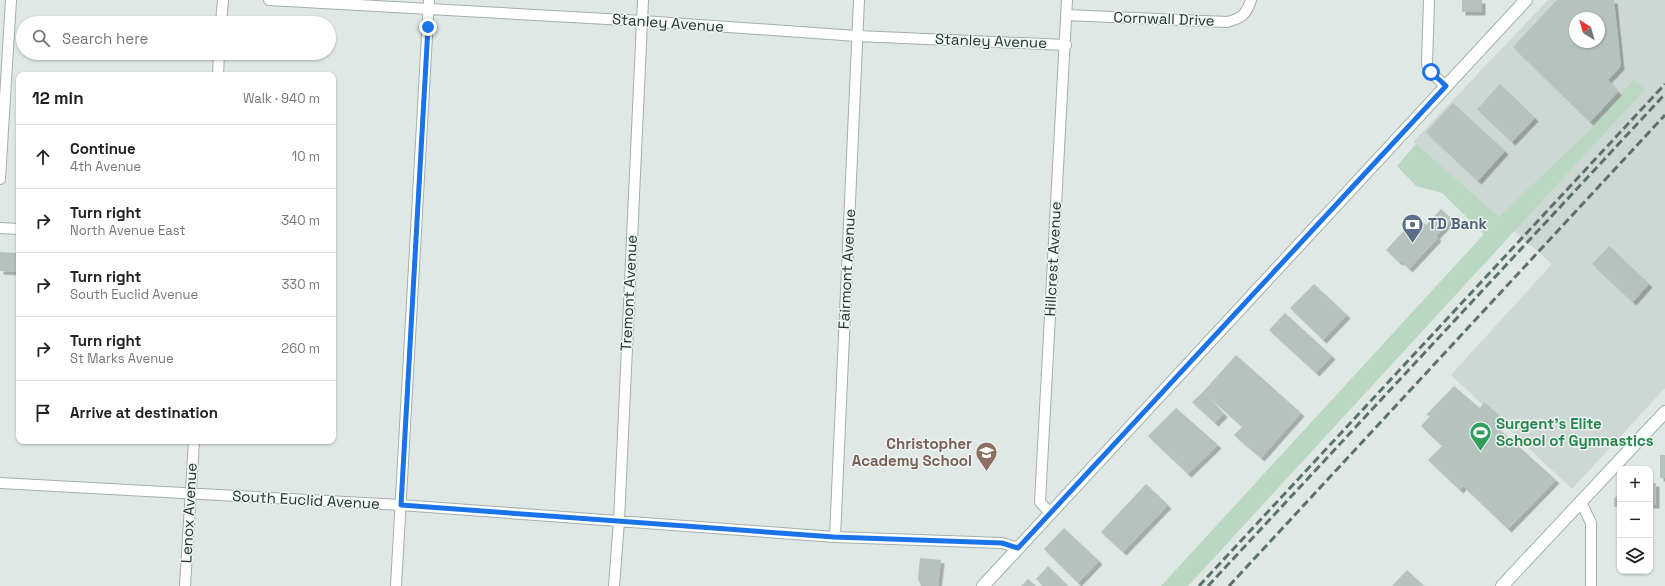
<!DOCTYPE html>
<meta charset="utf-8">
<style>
:root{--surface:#fff;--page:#f6f6f6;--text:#222;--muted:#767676;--line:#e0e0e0}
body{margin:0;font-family:"Space Grotesk",sans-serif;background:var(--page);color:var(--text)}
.controls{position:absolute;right:12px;bottom:12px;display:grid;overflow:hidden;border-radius:8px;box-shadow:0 1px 3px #0004}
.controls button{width:36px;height:36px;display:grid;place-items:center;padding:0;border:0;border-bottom:1px solid var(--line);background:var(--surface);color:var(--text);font:20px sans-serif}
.compass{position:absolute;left:1569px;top:12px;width:36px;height:36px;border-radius:50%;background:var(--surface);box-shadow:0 1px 3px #0004;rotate:323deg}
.stop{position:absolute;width:12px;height:12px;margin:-9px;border:3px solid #1a73e8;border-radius:50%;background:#fff}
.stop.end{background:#1a73e8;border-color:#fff;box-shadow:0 1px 4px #0008}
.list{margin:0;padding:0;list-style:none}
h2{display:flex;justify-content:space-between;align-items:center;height:52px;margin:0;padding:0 16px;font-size:17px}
h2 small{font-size:13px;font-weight:400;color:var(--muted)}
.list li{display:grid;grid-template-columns:26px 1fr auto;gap:12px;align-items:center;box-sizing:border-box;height:64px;padding:0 16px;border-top:1px solid var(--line)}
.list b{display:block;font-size:15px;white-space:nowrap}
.list p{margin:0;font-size:13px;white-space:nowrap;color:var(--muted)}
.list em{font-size:13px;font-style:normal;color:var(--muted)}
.icon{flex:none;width:22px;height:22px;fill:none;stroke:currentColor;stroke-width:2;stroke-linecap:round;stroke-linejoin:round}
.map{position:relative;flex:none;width:1665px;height:586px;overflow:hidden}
.search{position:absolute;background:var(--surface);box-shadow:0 1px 3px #0004;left:16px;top:16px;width:320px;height:44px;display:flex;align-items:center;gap:10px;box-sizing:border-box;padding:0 14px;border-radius:22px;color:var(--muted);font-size:15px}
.panel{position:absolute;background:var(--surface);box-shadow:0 1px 3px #0004;left:16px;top:72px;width:320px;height:372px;border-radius:8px}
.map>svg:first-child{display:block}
.built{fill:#cdd7d3;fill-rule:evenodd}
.green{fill:#bad7c2}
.building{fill:#b5c2bd;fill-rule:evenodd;filter:url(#shadow)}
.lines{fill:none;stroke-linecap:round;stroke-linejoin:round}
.street-casing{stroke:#a3afab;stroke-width:12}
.secondary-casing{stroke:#a0b2ac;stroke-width:14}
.street{stroke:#fff;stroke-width:10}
.secondary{stroke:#fff;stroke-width:12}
.rail{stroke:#5c716c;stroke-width:3;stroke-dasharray:8 4;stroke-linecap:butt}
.route{stroke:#1a73e8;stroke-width:5}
.labels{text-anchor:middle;stroke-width:3;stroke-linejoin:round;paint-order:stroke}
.street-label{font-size:15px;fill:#223531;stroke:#eef5f2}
.service-label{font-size:15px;font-weight:bold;fill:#4e5e75;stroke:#eef5f2;text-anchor:start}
.leisure-label{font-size:15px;font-weight:bold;fill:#27864d;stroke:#eef5f2;text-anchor:start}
.education-label{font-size:15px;font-weight:bold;fill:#785e54;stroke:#eef5f2;text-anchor:end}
</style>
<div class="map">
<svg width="1665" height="586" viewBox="0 0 1665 586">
<defs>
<filter id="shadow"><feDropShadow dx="3.5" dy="3.5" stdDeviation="0" flood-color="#0004"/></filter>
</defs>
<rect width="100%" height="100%" fill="#dfe8e4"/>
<path class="built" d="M 1548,0 L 1665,0 L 1665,388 L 1572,489 L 1451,375 L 1552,264 L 1413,142 ZM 1575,18 L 1599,18 L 1599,42 L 1575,42 Z"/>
<path class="green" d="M 1633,80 L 1645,89 L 1188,586 L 1161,586 L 1484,234 L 1442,193 L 1416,186 L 1397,166 L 1416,144 L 1499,217 L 1590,130 Z"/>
<path class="building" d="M 1462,0 L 1482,0 L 1482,12 L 1462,12 Z
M 1557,0 L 1614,0 L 1621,66 L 1608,80 L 1618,92 L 1590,122 L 1513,47 ZM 1575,18 L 1599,18 L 1599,42 L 1575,42 Z
M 1500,84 L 1535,118 L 1512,142 L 1477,109 Z
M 1453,103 L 1505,151 L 1478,181 L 1426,132 Z
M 1441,209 L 1452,219 L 1436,236 L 1438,238 L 1409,269 L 1401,261 L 1399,262 L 1386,250 L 1417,217 L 1426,225 Z
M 1609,246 L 1649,284 L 1633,302 L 1592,264 Z
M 0,252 L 19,253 L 19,272 L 0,271 Z
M 1314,284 L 1347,315 L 1323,340 L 1290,308 Z
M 1285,313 L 1332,356 L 1316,373 L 1269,330 Z
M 1236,355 L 1301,413 L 1261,458 L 1234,435 L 1242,427 L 1206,394 L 1224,414 L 1215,423 L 1192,402 L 1203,392 Z
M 1454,386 L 1480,408 L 1484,402 L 1505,421 L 1497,427 L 1556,480 L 1508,529 L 1463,486 L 1460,490 L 1428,460 L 1442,446 L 1421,426 L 1430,416 L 1426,415 Z
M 1176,408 L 1218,445 L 1188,474 L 1148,436 Z
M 1660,455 L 1665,455 L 1665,478 L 1660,478 Z
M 1650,483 L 1656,483 L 1656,505 L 1650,505 Z
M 1146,484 L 1168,505 L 1123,552 L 1101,532 Z
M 1620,493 L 1620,507 L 1614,507 L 1614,498 Z
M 1064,528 L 1099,561 L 1078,583 L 1044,549 Z
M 920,558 L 941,560 L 938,586 L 921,586 L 918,579 Z
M 1048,566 L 1068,586 L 1043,586 L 1036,579 Z
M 1407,570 L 1424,586 L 1392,586 Z
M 1028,579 L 1036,586 L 1021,586 Z"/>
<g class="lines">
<defs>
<path id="street" d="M 269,0 L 643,21 L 857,36 L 1066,45
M 1429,0 L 1427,64 L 1431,73 L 1446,86
M 1066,15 L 1227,22 C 1242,18 1246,15 1251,0
M 221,23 L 223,0
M 218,75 L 219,53
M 0,179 L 11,0
M 0,228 L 19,229
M 0,483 L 401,505 L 835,537 L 1002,543 L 1018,548
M 1581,502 L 1591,523 L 1591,586
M 1050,513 L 1040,502 L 1067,0
M 835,537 L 859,0
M 185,586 L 194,441
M 396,586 L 429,0
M 614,586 L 619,521 L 643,0"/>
<path id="secondary" d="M 983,586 L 1526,0
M 1502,586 L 1665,412"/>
</defs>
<use href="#street" class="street-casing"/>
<use href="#secondary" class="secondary-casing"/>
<use href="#street" class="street"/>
<use href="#secondary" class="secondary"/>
<path class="rail" d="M 1199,586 L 1665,84
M 1208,586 L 1665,94
M 1229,586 L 1665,115"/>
</g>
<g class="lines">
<path class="route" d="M 428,27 L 401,505 L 834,537 L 1002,543 L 1018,548 L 1446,86 L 1431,72"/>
</g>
<defs>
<symbol id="bank-pin" viewBox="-11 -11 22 30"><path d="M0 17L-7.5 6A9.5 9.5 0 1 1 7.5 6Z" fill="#5c6f8a" stroke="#eef5f2"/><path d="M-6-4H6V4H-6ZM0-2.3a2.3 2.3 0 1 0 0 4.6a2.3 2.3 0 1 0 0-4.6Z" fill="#fff"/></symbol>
<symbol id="stadium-pin" viewBox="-11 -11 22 30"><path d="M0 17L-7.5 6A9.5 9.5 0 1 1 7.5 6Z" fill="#2e9e5b" stroke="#eef5f2"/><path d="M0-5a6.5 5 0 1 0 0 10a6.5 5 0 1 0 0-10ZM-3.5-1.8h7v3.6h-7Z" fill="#fff"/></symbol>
<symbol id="school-pin" viewBox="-11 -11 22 30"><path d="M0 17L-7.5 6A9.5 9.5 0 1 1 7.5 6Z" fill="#8d6e63" stroke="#eef5f2"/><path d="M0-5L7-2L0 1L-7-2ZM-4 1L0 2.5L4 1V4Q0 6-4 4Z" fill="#fff"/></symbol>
</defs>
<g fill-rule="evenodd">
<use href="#bank-pin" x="1400" y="212" width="25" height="34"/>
<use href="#stadium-pin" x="1468" y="420" width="25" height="34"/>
<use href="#school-pin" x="974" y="440" width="25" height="34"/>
</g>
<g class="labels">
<g class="street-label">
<text transform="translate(1164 19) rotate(2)" y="5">Cornwall Drive</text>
<text transform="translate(668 23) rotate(4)" y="5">Stanley Avenue</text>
<text transform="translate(991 41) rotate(2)" y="5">Stanley Avenue</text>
<text transform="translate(1053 259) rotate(-87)" y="5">Hillcrest Avenue</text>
<text transform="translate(847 269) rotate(-87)" y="5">Fairmont Avenue</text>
<text transform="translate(629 293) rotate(-87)" y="5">Tremont Avenue</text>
<text transform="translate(306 500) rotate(3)" y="5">South Euclid Avenue</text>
<text transform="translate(189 513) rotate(-87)" y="5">Lenox Avenue</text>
</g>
<g class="service-label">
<text x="1428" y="229">TD Bank</text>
</g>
<g class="leisure-label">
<text x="1496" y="429">Surgent's Elite<tspan x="1496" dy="17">School of Gymnastics</tspan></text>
</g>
<g class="education-label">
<text x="972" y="449">Christopher<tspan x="972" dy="17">Academy School</tspan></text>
</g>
</g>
</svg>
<div class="controls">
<button>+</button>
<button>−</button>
<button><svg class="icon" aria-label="layers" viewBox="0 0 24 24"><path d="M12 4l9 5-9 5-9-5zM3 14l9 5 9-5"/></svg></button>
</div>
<svg class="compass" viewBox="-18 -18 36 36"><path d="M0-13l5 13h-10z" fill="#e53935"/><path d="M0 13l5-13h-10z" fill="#767676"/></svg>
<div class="stop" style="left:1431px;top:72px"></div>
<div class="stop end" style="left:428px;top:27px"></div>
<div class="search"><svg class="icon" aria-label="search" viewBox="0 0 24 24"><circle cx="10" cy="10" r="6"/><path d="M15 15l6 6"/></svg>Search here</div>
<section class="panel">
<h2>12 min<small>Walk · 940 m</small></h2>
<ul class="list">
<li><svg class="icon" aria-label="ahead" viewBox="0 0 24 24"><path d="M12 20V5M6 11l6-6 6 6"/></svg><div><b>Continue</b><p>4th Avenue</p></div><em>10 m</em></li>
<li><svg class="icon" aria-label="right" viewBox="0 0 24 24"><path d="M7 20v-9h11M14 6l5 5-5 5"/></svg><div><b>Turn right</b><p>North Avenue East</p></div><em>340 m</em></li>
<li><svg class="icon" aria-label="right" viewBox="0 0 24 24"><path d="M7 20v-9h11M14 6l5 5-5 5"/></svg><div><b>Turn right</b><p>South Euclid Avenue</p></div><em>330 m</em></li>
<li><svg class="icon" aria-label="right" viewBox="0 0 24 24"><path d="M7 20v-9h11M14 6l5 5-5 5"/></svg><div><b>Turn right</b><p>St Marks Avenue</p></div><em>260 m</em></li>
<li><svg class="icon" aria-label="arrive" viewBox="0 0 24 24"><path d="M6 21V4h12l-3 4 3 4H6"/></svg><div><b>Arrive at destination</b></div></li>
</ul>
</section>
</div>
